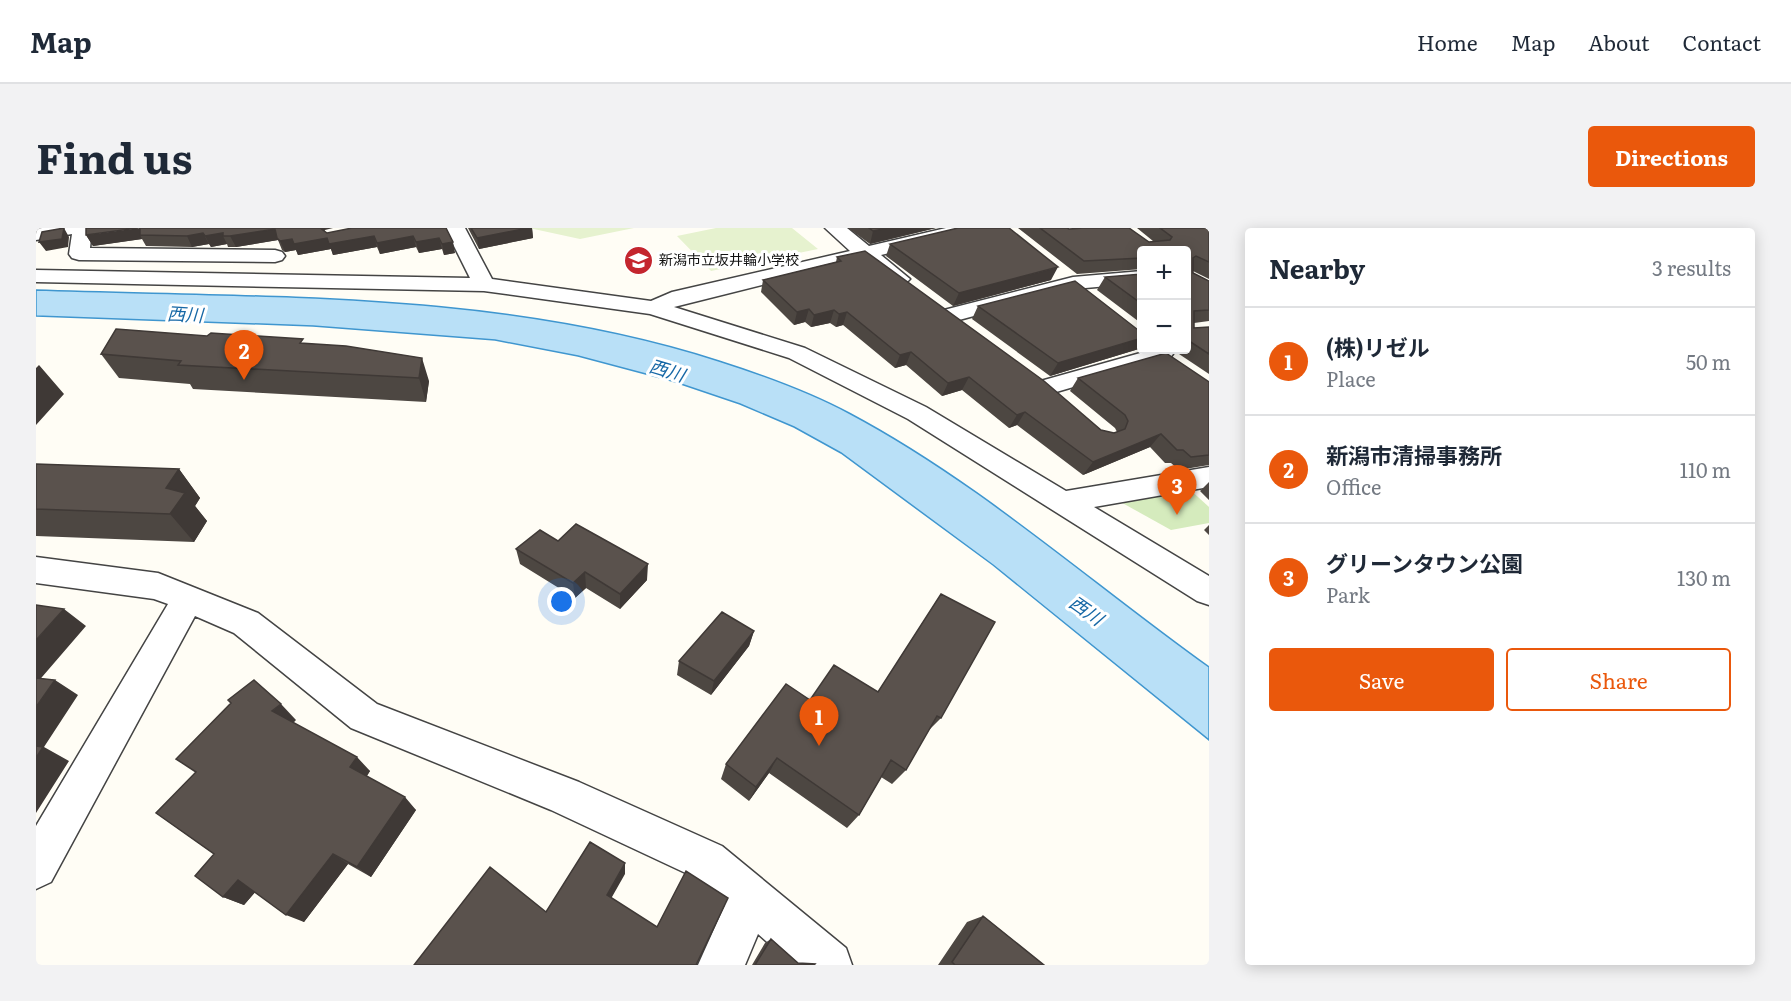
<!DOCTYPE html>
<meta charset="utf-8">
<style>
:root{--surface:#fff;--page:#f2f2f3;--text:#1f2937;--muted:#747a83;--line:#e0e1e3;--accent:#ea580c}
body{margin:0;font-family:Literata,"Noto Sans JP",serif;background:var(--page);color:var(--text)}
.controls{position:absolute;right:18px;top:18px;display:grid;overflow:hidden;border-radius:6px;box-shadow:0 3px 15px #0003}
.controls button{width:54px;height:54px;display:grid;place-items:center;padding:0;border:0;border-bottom:2px solid var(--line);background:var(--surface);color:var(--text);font:30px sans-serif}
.you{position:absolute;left:526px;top:374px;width:21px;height:21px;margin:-15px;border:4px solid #fff;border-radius:50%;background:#1a73e8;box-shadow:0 0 0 9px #1a73e833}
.badge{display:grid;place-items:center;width:39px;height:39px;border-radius:50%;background:var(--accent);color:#fff;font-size:20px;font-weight:700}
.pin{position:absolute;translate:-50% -50px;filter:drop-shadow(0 2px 3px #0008)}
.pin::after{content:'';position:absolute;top:32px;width:21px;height:18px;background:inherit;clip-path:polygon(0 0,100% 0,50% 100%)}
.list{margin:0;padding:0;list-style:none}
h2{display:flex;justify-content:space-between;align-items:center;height:78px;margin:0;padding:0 24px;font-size:26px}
h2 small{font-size:20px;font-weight:400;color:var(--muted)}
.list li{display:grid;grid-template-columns:39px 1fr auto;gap:18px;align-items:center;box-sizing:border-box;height:108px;padding:0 24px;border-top:2px solid var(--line)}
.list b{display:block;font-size:22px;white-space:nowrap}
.list p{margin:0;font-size:20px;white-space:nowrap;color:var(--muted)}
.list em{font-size:20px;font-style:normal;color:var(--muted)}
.actions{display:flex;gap:12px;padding:18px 24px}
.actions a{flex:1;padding:14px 0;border:2px solid var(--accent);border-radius:6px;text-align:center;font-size:21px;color:var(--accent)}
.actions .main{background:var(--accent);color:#fff}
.map{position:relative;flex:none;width:1173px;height:737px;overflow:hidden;border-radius:6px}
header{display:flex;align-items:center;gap:36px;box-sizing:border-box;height:84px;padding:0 30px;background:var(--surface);border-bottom:2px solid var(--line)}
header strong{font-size:28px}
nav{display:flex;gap:33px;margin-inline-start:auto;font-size:21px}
.intro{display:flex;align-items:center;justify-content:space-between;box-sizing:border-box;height:144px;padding:0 36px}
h1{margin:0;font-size:42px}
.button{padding:15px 27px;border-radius:6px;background:var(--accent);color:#fff;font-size:21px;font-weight:700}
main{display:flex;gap:36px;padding:0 36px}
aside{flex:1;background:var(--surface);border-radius:6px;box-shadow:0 3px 15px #0003}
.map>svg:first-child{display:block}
.green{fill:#d5ebbd}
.pitch{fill:#e6f2cf}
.water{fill:#b9e0f7;stroke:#3f96cf;stroke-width:1.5}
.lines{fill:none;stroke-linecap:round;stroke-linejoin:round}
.street-casing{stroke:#444;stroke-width:3}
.street{fill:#fff;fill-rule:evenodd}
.wall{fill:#4d4742}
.shaded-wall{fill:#3f3936}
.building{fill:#5a524d;stroke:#3f3936;stroke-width:1.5}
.labels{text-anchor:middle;stroke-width:6;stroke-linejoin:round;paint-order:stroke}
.far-poi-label{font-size:14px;fill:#111;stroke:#fff;text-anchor:start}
.water-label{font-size:18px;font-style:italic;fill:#1768a6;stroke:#fff}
</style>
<header>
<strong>Map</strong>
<nav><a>Home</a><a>Map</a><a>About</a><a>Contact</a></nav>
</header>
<div class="intro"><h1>Find us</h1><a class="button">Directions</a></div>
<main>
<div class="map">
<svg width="1173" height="737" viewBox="0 0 1173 737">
<rect width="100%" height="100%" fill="#fffdf5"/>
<path class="green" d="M 1151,259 L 1173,279 L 1173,295 L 1135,302 L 1081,272 Z"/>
<path class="pitch" d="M 493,0 L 598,0 L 544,11 Z
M 680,0 L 756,0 L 782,21 L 675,43 L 641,8 Z"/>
<path class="water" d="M 0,62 C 229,70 463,62 683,133 C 727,147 772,163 813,185 C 943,254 1054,354 1173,439 L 1173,512 L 957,337 L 805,225 L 758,199 L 704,176 L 636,153 L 542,128 L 459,112 L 277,98 L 0,88 Z"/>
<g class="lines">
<defs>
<path id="street" d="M 0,0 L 56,0 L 54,20 L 239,22 L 246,24 L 249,28 L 246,32 L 239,34 L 43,32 L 36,30 L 33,26 L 36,6 L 0,12 Z
M 409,0 L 429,0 L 456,51 L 615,73 L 636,64 L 814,23 L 789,0 L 811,0 L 833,18 L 910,0 L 945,0 L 942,4 L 845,27 L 874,51 L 870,55 L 856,55 L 825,32 L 638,79 L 769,120 L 890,179 L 1030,263 L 1173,239 L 1173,259 L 1058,279 L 1173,348 L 1173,377 L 1161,373 L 872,191 L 753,130 L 614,86 L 448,63 L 0,54 L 0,42 L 434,50 Z
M 1106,43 L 1106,55 L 1038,61 L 912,95 L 904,93 L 901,88 L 904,83 L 1037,49 Z
M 1115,122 L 1134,122 L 1137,126 L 1133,131 L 1010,167 L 1001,164 L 997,159 L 1001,154 Z
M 0,329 L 122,345 L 222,385 L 341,476 L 543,554 L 686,618 L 810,720 L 816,737 L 757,737 L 722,706 L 709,737 L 662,737 L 689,677 L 656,648 L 515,582 L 315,500 L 198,405 L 159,388 L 15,654 L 0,661 L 0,598 L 132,376 L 118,371 L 0,355 Z"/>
</defs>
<use href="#street" class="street-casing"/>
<use href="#street" class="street"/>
</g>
<path class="wall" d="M 410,0 L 419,25 L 408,27 L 406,21 L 383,25 L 380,19 L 344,26 L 341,19 L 297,27 L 295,21 L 262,27 L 260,22 L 249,24 L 246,22 L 242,12 L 200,19 L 192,19 L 191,16 L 175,19 L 173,16 L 156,19 L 110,18 L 106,11 L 57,18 L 50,7 L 289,2 L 288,3 L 291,5 Z
M 432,0 L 496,0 L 497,10 L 443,21 Z
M 812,0 L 900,0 L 834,16 Z
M 982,0 L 1031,0 L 1033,1 L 1113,14 L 1117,13 L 1101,0 L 1173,0 L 1173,51 L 1157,43 L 1157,45 L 1173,53 L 1173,93 L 1158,95 L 1158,100 L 1173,99 L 1173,146 L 1137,122 L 1150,122 L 1150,22 L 1106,22 L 1106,41 L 1041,46 Z
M 854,16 L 1015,52 L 917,78 L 850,28 Z
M 801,29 L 1065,202 L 1078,205 L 1081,204 L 1079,200 L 1034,163 L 1042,150 L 1173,154 L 1173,237 L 1143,242 L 1135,235 L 1129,235 L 1114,219 L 1047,247 L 981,197 L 973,200 L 926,162 L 906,168 L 870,137 L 859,140 L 807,97 L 800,99 L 794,95 L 775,99 L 769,94 L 758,97 L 725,64 L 727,52 L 800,34 Z
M 1106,46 L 1106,96 L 1061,62 L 1069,49 Z
M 942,78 L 1106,105 L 1106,120 L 1014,148 L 936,91 Z
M 270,116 L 393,153 L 390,174 L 157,161 L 154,156 L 83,150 L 65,126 Z
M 0,236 L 143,241 L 164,270 L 159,278 L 171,293 L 158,314 L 0,308 Z
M 1173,254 L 1173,272 L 1164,263 Z
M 1173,297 L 1173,307 L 1168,302 Z
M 522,313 L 611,352 L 584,381 L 550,360 L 539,370 L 484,336 L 480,321 Z
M 905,366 L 905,490 L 891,504 L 870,542 L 856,556 L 845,549 L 823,587 L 811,600 L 733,545 L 713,573 L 685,551 L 690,536 L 842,464 Z
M 718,403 L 713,418 L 675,467 L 641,447 L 643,433 Z
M 260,492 L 257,495 L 334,543 L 331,548 L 380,582 L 335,649 L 312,636 L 268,694 L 219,664 L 208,677 L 187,669 L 178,626 L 120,585 Z
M 947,688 L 1008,737 L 902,737 L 931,694 Z
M 735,711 L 762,735 L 778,737 L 716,737 L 729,715 Z"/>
<path class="shaded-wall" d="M 28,0 L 33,9 L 32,19 L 10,23 L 3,14 Z
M 104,0 L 104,7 L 106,11 L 57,18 L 50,7 Z
M 281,0 L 297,0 L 289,2 L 284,8 Z
M 492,0 L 496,0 L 497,10 L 443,21 L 441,10 Z
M 852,0 L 900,0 L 834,16 L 837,3 Z
M 239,1 L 242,12 L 200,19 L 194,8 Z
M 167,5 L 173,16 L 156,19 L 151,8 Z
M 187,5 L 187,8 L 191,16 L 175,19 L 169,8 Z
M 338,8 L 341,19 L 297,27 L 295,21 L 262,27 L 260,22 L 249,24 L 244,13 L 256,11 Z
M 377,8 L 380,19 L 344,26 L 341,15 Z
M 403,10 L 406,21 L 383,25 L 380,14 Z
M 417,14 L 419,25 L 408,27 L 406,16 Z
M 1022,39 L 1015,52 L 917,78 L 923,65 Z
M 773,81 L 769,94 L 758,97 L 761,84 Z
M 798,82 L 794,95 L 775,99 L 778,87 Z
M 811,84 L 807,97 L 800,99 L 803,86 Z
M 1106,110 L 1106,120 L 1014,148 L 1022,135 Z
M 875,124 L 870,137 L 859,140 L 864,127 Z
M 386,130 L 393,153 L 390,174 L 383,150 Z
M 3,137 L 28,166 L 0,197 L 0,140 Z
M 933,149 L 926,162 L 906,168 L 912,155 Z
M 989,184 L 981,197 L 973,200 L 981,187 Z
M 1125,206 L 1114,219 L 1047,247 L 1057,234 Z
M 143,241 L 164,270 L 159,278 L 171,293 L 158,314 L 134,286 L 130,260 Z
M 612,336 L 611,352 L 584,381 L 584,366 Z
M 549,344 L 550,360 L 539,370 L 537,355 Z
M 28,381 L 50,398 L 0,456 L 0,412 Z
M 718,403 L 713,418 L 675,467 L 678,453 Z
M 19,452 L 42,467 L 8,519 L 33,533 L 0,585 L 0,479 Z
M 245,476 L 260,492 L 252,499 L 236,483 Z
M 321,529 L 334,543 L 327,553 L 314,539 Z
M 741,530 L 733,545 L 713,573 L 720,559 Z
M 369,569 L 380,582 L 335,649 L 321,639 Z
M 297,626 L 312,636 L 268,694 L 250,687 Z
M 589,635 L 589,646 L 572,676 L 571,667 Z
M 202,652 L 222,661 L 208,677 L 187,669 Z"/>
<path class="building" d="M 28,0 L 26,11 L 3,14 L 6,4 Z
M 50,0 L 102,0 L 50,7 Z
M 104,0 L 284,0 L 291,5 L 316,0 L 410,0 L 417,14 L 406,16 L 403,10 L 380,14 L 377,8 L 341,15 L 338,8 L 293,16 L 291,10 L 258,16 L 256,11 L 244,13 L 241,10 L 239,1 L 194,8 L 187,8 L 187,5 L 169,8 L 167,5 L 151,8 L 104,7 Z
M 435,0 L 492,0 L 441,10 Z
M 833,0 L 852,0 L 837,3 Z
M 922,0 L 973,0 L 1022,39 L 923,65 L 854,16 Z
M 1004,0 L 1031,0 L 1033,1 L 1048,0 L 1093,0 L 1113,14 L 1134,12 L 1136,9 L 1124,0 L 1173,0 L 1173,34 L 1160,28 L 1157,30 L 1157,45 L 1173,53 L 1173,82 L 1158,83 L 1158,100 L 1173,99 L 1173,126 L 1150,111 L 1150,22 L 1106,22 L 1106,30 L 1048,33 Z
M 829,23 L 1008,153 L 1065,202 L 1078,205 L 1089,201 L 1092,193 L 1089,187 L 1042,150 L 1130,125 L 1173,154 L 1173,227 L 1155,229 L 1147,222 L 1141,222 L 1125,206 L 1057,234 L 989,184 L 981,187 L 933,149 L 912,155 L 875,124 L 864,127 L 811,84 L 803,86 L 798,82 L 778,87 L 773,81 L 761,84 L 727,52 L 805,33 L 801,29 Z
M 1106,46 L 1106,76 L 1069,49 Z
M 1039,53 L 1106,105 L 1106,110 L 1022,135 L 942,78 Z
M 80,101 L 171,108 L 175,105 L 267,111 L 264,115 L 310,118 L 386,130 L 383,150 L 142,137 L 145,133 L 65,126 Z
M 0,236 L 143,241 L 130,260 L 149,265 L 134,286 L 0,281 Z
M 540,296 L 612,336 L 584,366 L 549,344 L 537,355 L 480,321 L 504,302 L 522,313 Z
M 905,366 L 959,394 L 905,490 L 901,488 L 870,542 L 855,532 L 823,587 L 741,530 L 720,559 L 690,536 L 750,456 L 774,472 L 798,437 L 842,464 Z
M 0,377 L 28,381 L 0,412 Z
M 686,384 L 718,403 L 678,453 L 643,433 Z
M 0,450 L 19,452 L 0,479 Z
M 218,452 L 245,476 L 236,483 L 321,529 L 314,539 L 369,569 L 321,639 L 297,626 L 250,687 L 202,652 L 187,669 L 159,648 L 178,626 L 120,585 L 160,544 L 140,531 L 195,475 L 192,472 Z
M 0,518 L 7,519 L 0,530 Z
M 554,614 L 589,635 L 571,667 L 621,699 L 650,643 L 692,670 L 660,737 L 378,737 L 454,639 L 510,684 Z
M 947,688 L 1008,737 L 919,737 L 916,734 Z
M 735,711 L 762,735 L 779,736 L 778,737 L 719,737 Z"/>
<defs>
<symbol id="school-disc" viewBox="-11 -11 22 22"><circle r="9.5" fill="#c4262e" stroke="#fff"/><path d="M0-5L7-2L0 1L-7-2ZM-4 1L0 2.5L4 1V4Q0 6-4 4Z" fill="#fff"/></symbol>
</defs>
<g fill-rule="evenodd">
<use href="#school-disc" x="586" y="16" width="33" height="33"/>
</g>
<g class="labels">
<g class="far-poi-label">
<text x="623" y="37">新潟市立坂井輪小学校</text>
</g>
<g class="water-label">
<text transform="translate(149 87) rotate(3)" y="6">西川</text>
<text transform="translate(631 143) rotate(17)" y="6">西川</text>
<text transform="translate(1050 383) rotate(35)" y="6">西川</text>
</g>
</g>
</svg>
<div class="controls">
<button>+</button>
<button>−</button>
</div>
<div class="you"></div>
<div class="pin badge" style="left:783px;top:518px">1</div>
<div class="pin badge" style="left:208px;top:152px">2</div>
<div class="pin badge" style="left:1141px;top:287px">3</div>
</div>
<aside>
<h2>Nearby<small>3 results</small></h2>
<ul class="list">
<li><span class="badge">1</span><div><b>(株)リゼル</b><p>Place</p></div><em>50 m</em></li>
<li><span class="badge">2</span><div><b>新潟市清掃事務所</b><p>Office</p></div><em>110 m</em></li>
<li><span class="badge">3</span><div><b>グリーンタウン公園</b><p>Park</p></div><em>130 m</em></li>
</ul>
<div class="actions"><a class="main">Save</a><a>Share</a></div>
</aside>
</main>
